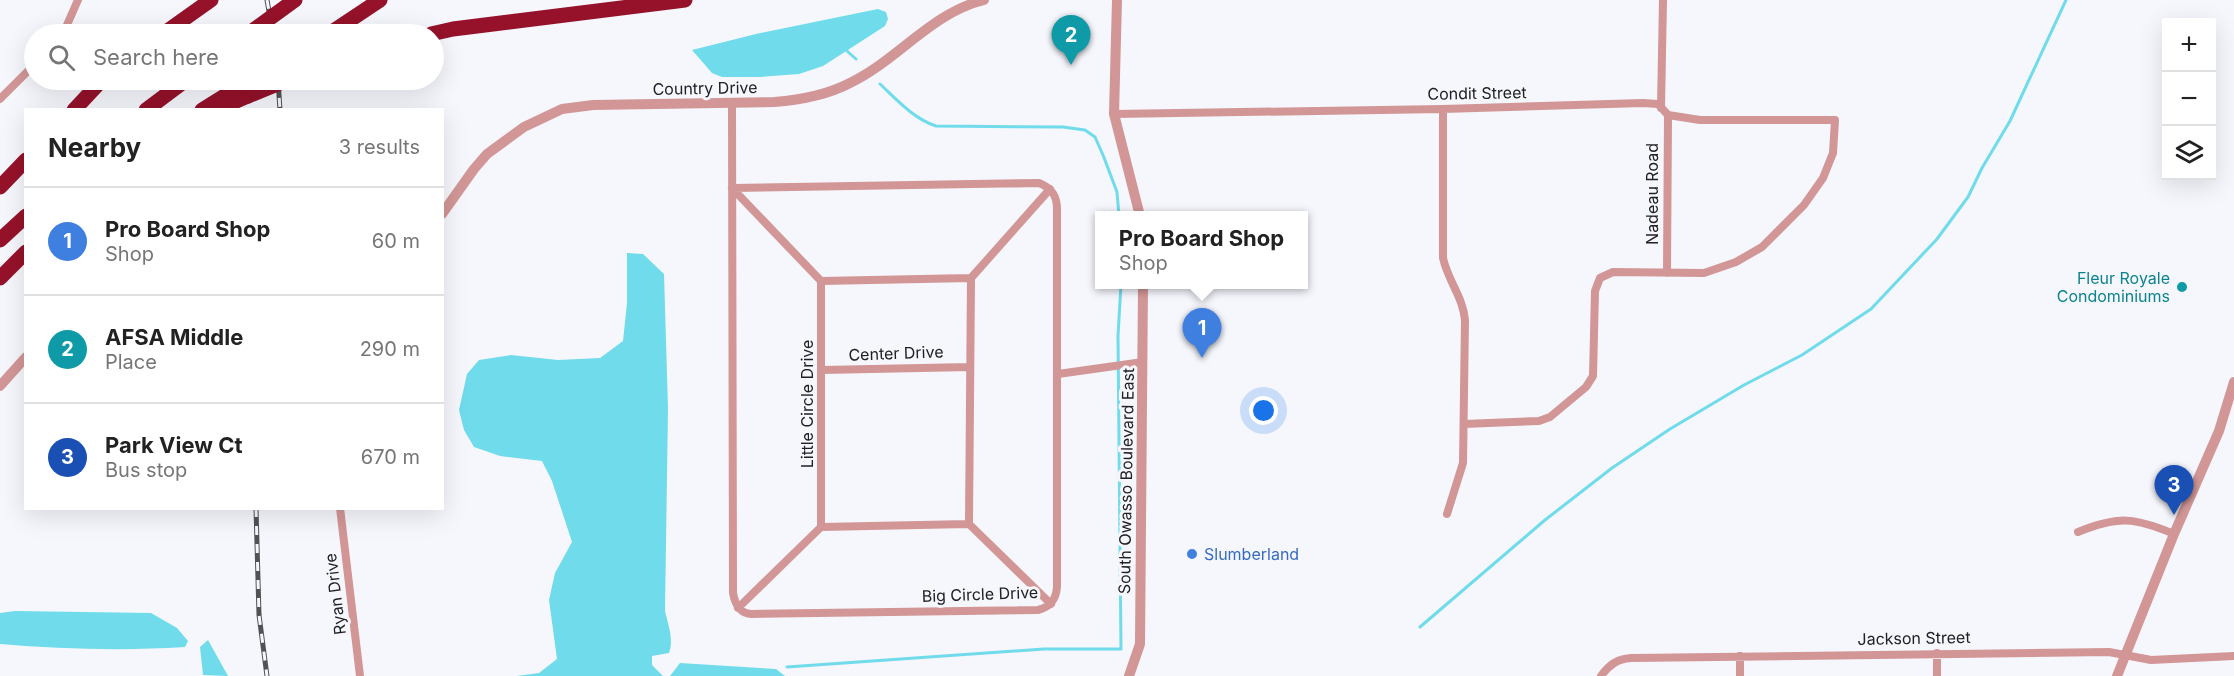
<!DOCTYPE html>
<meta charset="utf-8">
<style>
:root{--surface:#fff;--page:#f6f6f6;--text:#222;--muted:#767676;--line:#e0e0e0;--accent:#18656d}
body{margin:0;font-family:Inter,sans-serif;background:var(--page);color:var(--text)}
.controls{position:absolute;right:18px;top:18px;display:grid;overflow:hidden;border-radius:0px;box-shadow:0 6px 24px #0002}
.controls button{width:54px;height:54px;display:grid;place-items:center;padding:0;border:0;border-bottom:2px solid var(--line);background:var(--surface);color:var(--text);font:30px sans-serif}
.you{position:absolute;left:1264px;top:411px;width:21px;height:21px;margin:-15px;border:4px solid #fff;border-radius:50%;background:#1a73e8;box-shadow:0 0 0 9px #1a73e833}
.badge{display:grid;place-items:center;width:39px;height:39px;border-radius:50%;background:var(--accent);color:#fff;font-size:20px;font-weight:700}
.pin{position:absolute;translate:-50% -50px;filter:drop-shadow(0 2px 3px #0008)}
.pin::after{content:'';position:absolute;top:32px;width:21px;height:18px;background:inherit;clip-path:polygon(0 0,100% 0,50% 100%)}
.popup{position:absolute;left:1095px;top:211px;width:213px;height:78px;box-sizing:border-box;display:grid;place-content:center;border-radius:0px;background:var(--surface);filter:drop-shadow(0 2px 4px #0005);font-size:20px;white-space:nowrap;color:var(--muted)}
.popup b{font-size:22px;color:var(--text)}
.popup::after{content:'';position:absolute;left:50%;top:100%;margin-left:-12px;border:12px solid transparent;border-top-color:var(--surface)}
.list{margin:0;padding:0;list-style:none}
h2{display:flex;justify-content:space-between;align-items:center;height:78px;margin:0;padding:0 24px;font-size:26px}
h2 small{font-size:20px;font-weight:400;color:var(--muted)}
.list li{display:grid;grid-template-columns:39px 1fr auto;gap:18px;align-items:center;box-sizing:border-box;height:108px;padding:0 24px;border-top:2px solid var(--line)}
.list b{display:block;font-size:22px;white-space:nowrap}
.list p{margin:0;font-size:20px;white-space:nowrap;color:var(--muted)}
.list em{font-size:20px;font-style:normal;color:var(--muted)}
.icon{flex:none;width:33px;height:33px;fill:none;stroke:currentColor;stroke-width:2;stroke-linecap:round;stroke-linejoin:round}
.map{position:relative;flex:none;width:2234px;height:676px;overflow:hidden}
.search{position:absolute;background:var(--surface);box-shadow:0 6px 24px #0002;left:24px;top:24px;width:420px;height:66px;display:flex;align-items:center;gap:15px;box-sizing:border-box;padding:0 21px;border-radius:33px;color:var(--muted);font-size:22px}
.panel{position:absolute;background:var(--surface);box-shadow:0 6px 24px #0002;left:24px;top:108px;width:420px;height:402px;border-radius:0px}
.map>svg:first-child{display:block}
.water{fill:#6fdbeb}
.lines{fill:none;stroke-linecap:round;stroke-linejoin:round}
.stream{stroke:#6fdbeb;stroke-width:3}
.minor{stroke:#d29696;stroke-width:8}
.tertiary{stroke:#d29696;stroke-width:10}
.motorway{stroke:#95122a;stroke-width:15}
.rail-casing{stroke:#525255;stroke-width:5}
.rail{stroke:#f5f7fd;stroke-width:3;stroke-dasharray:9;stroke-linecap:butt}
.motorway-bridge{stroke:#95122a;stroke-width:15}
.culture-dot{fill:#0f9aa8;stroke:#f5f7fd;stroke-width:2}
.shop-dot{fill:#3f7fe0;stroke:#f5f7fd;stroke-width:2}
.labels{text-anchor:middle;stroke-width:6;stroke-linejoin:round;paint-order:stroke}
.street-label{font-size:16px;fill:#212123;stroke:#f5f7fd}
.culture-label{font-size:16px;fill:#0d838f;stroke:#f5f7fd;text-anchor:end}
.shop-label{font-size:16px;fill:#366cbe;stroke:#f5f7fd;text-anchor:start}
</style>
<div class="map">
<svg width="2234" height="676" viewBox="0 0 2234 676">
<rect width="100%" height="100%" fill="#f5f7fd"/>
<path class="water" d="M 878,9 L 886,12 L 888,19 L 885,26 L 823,66 L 799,74 L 760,77 L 722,77 L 712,73 L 692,50 L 756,34 Z
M 627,253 L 643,254 L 664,274 L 668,408 L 665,611 C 668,624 674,640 669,653 L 652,656 L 652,665 L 663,676 L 517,676 L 539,673 L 557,659 L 549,600 L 555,573 L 572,542 L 552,481 L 542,461 L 500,456 L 474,447 L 464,430 L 459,410 L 467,374 L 479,360 L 511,355 L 558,360 L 600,358 L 623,341 L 627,303 Z
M 15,611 L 151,613 L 177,628 L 188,641 L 185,647 C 123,651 61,649 0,644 L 0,613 Z
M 208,640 L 228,676 L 203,675 L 200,647 Z
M 680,663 L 776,669 L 785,676 L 670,676 Z"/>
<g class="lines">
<path class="stream" d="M 847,51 L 856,59
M 880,84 C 897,100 914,119 936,126 L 1063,127 L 1085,130 L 1095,137 L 1103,155 L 1117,192 L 1119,216
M 1420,627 L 1545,520 L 1612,468 L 1670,429 L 1744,385 L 1802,355 L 1871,309 L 1937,239 L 1968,197 L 1982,168 L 2010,121 L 2066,0
M 787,667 L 1044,649 L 1121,649 L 1118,336 L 1121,284"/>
<path class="minor" d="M 63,34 L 78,0
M 0,99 L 34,65
M 732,103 L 733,593 C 735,604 739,613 751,614 L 1038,610 C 1050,607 1056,600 1057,587 L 1057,209 C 1057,196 1052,188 1039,183 L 732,188
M 1661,108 L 1663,0
M 1443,109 L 1443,258 C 1448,281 1463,297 1465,320 L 1463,463 L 1447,514
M 1114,114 L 1443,109 L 1643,103 L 1658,104 L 1668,115 L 1700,120 L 1835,120 L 1833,153 L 1823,178 L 1804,205 L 1762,247 L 1736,262 L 1704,273 L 1613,272 L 1600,278 L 1595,291 L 1593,376 L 1586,387 L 1550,417 L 1539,421 L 1464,424
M 732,188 L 821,281 L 821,527
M 1667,273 L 1668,115
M 821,281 L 971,278
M 822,370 L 970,367
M 1058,374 L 1143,362
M 340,508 L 360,676
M 969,524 L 971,278 L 1050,189
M 2078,532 C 2118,516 2134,517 2174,534
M 738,608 L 821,527 L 969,524 L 1051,604
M 1740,656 L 1740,676
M 1601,676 C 1609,665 1617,659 1631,658 L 2109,652 L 2151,660 L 2234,656
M 1937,676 L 1937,653"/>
<path class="tertiary" d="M 1117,0 L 1114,114 L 1140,216
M 442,214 L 474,169 L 487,154 L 524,127 L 562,109 L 593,105 L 774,102 C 800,100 827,95 850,83 C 898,60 931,13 984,0
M 0,386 L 26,357
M 1129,676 L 1140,644 L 1143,284
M 2117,676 L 2174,534 L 2219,431 L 2234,382"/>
<path class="motorway" d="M 163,34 L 211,0
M 329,34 L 380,0
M 431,34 L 453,29 L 685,0
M 74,110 L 102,80
M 146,110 L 186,80
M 202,110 L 250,80
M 216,110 L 248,96
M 0,187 L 26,160
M 0,240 L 26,216
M 0,278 L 26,252"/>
<defs>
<path id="rail" d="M 267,0 L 273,34
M 278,80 L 280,110
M 256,508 L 259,615 L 267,676"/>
</defs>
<use href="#rail" class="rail-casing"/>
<use href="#rail" class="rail"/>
<path class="motorway-bridge" d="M 248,34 L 295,0
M 248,96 L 287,80"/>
</g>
<circle class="culture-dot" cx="2182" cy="287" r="6"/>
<circle class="shop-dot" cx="1192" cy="554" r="6"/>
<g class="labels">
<g class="street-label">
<text transform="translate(705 88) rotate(-1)" y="6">Country Drive</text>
<text transform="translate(1477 93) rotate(-1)" y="6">Condit Street</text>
<text transform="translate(1652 194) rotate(-90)" y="6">Nadeau Road</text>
<text transform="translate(896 353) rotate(-2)" y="6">Center Drive</text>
<text transform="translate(807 404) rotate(-90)" y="6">Little Circle Drive</text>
<text transform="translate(1126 481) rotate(-89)" y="6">South Owasso Boulevard East</text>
<text transform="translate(335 594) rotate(-97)" y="6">Ryan Drive</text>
<text transform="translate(980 594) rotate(-2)" y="6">Big Circle Drive</text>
<text transform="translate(1914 638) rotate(-1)" y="6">Jackson Street</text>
</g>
<g class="culture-label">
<text x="2170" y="284">Fleur Royale<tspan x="2170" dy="18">Condominiums</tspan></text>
</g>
<g class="shop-label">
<text x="1204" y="560">Slumberland</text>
</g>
</g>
</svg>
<div class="controls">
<button>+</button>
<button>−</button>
<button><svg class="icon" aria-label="layers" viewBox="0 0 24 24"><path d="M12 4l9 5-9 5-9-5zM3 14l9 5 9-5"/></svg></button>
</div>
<div class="you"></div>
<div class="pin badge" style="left:1202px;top:358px;background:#3f7fe0">1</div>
<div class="popup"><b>Pro Board Shop</b>Shop</div>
<div class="pin badge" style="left:1071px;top:65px;background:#0f9aa8">2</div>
<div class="pin badge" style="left:2174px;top:515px;background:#1a4fb4">3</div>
<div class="search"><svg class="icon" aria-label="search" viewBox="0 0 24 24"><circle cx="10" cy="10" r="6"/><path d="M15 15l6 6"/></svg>Search here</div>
<section class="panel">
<h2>Nearby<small>3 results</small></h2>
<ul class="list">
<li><span class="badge" style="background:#3f7fe0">1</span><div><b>Pro Board Shop</b><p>Shop</p></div><em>60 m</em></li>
<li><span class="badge" style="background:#0f9aa8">2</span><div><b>AFSA Middle</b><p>Place</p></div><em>290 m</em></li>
<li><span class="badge" style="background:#1a4fb4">3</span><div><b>Park View Ct</b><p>Bus stop</p></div><em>670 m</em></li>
</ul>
</section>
</div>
